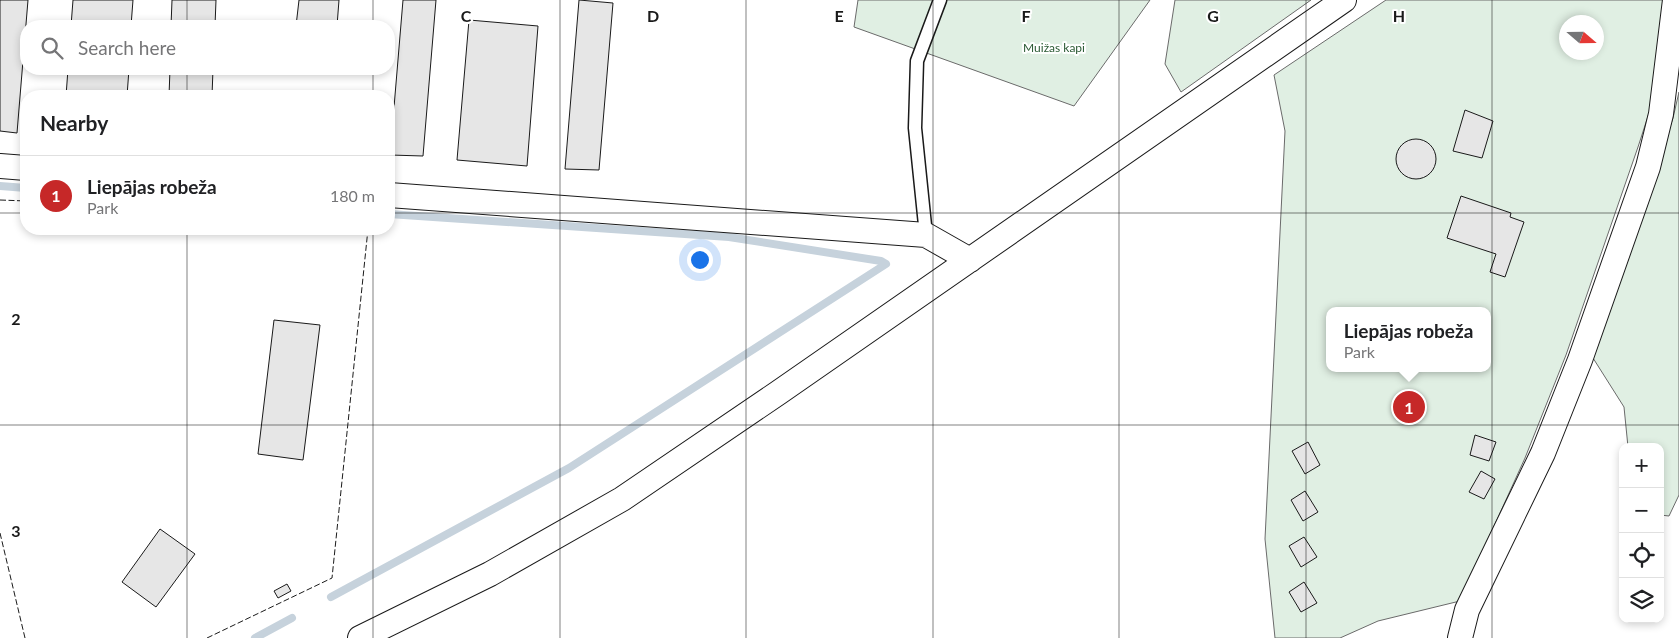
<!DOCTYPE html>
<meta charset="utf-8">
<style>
:root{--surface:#fff;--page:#f6f6f6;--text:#202124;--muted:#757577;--line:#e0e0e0;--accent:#c62828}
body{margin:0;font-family:Lato,sans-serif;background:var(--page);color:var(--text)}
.controls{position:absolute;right:15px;bottom:15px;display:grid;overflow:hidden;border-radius:10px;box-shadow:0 2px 8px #0003}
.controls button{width:45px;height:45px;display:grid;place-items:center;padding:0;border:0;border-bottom:1px solid var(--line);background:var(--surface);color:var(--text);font:25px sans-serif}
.compass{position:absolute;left:1559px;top:15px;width:45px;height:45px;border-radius:50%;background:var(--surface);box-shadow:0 2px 8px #0003;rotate:110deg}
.you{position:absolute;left:699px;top:259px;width:18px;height:18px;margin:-12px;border:4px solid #fff;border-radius:50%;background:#1a73e8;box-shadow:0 0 0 8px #1a73e833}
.badge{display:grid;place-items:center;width:32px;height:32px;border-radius:50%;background:var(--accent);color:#fff;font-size:16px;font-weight:700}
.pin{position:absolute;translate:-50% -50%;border:2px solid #fff;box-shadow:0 1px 5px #0006}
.popup{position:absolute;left:1326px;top:307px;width:165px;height:65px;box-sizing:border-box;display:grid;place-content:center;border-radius:10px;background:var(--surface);filter:drop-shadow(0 1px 4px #0005);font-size:16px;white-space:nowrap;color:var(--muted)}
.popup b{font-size:19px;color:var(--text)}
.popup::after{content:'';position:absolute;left:50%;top:100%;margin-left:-10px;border:10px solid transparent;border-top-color:var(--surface)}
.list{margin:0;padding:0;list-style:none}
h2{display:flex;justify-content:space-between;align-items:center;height:65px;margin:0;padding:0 20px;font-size:21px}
h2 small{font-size:16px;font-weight:400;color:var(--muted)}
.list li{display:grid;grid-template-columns:32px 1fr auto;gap:15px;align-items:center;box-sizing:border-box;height:80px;padding:0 20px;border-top:1px solid var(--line)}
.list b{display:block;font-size:19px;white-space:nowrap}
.list p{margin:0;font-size:16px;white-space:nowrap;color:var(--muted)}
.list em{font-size:16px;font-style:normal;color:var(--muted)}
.icon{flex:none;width:28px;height:28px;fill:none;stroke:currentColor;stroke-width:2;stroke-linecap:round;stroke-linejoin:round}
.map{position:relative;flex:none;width:1679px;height:638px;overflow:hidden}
.search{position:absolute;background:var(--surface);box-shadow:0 2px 8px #0003;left:20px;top:20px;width:375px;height:55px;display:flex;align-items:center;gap:12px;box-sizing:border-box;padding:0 18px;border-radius:20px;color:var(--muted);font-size:19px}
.panel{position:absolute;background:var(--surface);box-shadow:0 2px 8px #0003;left:20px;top:90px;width:375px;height:145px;border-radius:20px}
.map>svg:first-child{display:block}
.green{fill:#e0efe3;stroke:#6a6a6a;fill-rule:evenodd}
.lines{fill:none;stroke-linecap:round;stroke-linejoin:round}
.stream{stroke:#c6d2dc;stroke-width:8}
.building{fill:#e6e6e6;stroke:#1a1a1a}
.service-casing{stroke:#1a1a1a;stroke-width:15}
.minor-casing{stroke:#1a1a1a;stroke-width:26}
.service{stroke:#fff;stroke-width:12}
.minor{stroke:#fff;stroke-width:24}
.fence{stroke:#1a1a1a;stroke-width:1;stroke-dasharray:6 2.5;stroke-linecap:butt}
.grid{fill:none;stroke:#1a1a1a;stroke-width:1;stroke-opacity:0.55}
.labels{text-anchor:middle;stroke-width:4;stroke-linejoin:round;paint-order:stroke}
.park-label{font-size:12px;fill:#2b5a34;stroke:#fff}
.grid-label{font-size:16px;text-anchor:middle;font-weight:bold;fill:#1a1a1a;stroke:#fff;stroke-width:4;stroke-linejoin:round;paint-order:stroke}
</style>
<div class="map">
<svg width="1679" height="638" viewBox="0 0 1679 638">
<rect width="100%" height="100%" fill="#fff"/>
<path class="green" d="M 858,0 L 1150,0 L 1074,106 L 854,27 Z
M 1175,0 L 1311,0 L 1181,92 L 1165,64 Z
M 1386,0 L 1665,0 L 1651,107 L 1638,147 L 1566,355 L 1525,458 L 1460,601 L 1378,621 L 1340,638 L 1275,638 L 1265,539 L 1285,131 L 1274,75 ZM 1566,22 L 1596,22 L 1596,52 L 1566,52 ZM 1330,311 L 1488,311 L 1488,368 L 1330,368 Z
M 1679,92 L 1679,495 L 1669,516 L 1660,515 L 1660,447 L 1628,447 L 1624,407 L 1593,358 L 1673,118 Z"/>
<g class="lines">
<path class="stream" d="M 0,186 L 26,188
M 331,597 L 569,468 L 886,264 L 881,261 L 729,237 L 389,214
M 255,638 L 292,618"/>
</g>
<path class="building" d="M 0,0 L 28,0 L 17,133 L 0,131 Z
M 73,0 L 133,0 L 131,26 L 71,26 Z
M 172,0 L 216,0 L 215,26 L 171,26 Z
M 299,0 L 339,0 L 337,26 L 296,26 Z
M 403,0 L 436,0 L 423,156 L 390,155 Z
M 579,0 L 613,3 L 599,170 L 565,169 Z
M 469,20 L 538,26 L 527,166 L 457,160 Z
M 68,69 L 129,69 L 127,96 L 66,96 Z
M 170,69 L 213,69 L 212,96 L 169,96 Z
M 1465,110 L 1493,121 L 1482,158 L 1453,151 Z
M1396 159a20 20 0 1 1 40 0a20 20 0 1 1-40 0Z
M 1461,196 L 1511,213 L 1510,217 L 1524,222 L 1505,277 L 1490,272 L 1496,254 L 1447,238 Z
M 274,320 L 320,325 L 303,460 L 258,454 Z
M 1475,435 L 1496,442 L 1489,461 L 1470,455 Z
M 1308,442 L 1320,465 L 1305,474 L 1292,451 Z
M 1481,471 L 1495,479 L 1484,499 L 1469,492 Z
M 1305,491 L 1318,512 L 1303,521 L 1291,500 Z
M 160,529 L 195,554 L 156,607 L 122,582 Z
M 1304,537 L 1317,557 L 1301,567 L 1289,546 Z
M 1304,582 L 1317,603 L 1301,612 L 1289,592 Z
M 287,584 L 291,591 L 278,598 L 274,591 Z"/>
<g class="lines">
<defs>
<path id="service" d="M 926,235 L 915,128 L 917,61 L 940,0"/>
<path id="minor" d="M 0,166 L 26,168
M 389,195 L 926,235 L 970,260
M 360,638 L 490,574 L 622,499 L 778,393 L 1344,0
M 1460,638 L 1467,610 L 1543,453 L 1580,360 L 1648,167 L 1661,114 L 1675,0"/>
</defs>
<use href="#service" class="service-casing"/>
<use href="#minor" class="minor-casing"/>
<use href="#service" class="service"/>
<use href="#minor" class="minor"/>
<path class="fence" d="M 0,200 L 26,201
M 0,533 L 25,638
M 207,638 L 332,578 L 368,229"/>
</g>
<path class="grid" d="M 187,0 L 187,26M 373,0 L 373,26M 560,0 L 560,638M 746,0 L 746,638M 933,0 L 933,638M 1119,0 L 1119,638M 1306,0 L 1306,638M 1492,0 L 1492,638M 187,69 L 187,96M 373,69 L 373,96M 0,213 L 26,213M 389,213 L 1679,213M 187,229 L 187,638M 373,229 L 373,638M 0,425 L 1679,425"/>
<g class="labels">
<g class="park-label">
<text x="1054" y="52">Muižas kapi</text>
</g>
</g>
<g class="grid-label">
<text x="466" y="22">C</text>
<text x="653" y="22">D</text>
<text x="839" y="22">E</text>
<text x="1026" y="22">F</text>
<text x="1213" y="22">G</text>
<text x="1399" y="22">H</text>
<text x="16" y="325">2</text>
<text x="16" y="537">3</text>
</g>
</svg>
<div class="controls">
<button>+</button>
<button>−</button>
<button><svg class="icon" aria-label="locate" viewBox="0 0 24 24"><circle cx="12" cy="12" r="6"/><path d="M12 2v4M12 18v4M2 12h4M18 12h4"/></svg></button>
<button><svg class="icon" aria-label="layers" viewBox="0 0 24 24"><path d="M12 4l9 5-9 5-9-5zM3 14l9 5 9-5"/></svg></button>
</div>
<svg class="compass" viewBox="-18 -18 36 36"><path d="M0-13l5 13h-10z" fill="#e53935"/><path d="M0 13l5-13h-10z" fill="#757577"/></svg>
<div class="you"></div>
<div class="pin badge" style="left:1409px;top:407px">1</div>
<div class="popup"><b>Liepājas robeža</b>Park</div>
<div class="search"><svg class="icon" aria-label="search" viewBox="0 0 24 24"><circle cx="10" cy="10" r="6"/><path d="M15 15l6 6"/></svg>Search here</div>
<section class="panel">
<h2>Nearby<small></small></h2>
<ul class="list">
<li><span class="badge">1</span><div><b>Liepājas robeža</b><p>Park</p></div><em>180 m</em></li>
</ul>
</section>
</div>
